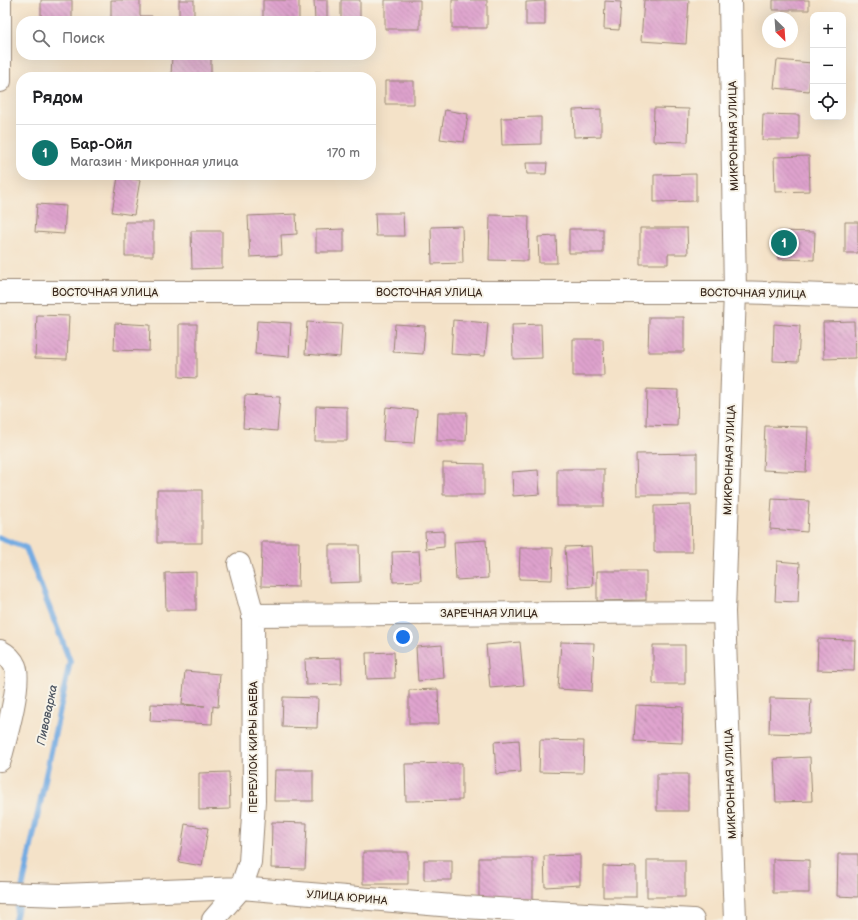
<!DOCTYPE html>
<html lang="ru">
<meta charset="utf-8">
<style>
:root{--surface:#fff;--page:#f6f6f6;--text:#202124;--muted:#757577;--line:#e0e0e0;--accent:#0f766e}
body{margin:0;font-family:"Balsamiq Sans",sans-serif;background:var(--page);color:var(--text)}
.controls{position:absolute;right:12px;top:12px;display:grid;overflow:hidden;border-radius:8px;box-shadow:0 4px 16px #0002}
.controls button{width:36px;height:36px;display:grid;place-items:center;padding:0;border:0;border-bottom:1px solid var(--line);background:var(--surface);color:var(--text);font:20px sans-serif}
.compass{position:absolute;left:762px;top:12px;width:36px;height:36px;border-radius:50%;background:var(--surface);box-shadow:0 4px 16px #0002;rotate:155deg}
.you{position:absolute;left:403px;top:637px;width:14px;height:14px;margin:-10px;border:3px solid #fff;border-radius:50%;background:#1a73e8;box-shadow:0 0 0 6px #1a73e833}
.badge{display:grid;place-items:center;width:26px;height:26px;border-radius:50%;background:var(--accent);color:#fff;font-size:13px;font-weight:700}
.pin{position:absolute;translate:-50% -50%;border:2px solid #fff;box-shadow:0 1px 4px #0006}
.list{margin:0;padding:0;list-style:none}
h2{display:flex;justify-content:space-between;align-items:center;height:52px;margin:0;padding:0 16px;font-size:17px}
h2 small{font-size:13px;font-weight:400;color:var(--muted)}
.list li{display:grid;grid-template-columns:26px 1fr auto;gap:12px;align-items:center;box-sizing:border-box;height:56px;padding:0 16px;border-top:1px solid var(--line)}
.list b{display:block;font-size:15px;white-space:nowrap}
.list p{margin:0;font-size:13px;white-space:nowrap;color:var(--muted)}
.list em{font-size:13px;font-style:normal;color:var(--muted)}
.icon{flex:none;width:22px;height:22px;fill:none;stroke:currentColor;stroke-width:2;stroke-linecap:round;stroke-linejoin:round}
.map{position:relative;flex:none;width:858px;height:920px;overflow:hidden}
.search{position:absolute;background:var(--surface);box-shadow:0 4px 16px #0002;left:16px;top:16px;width:360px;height:44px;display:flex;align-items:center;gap:10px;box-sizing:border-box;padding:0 14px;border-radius:16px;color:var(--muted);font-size:15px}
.panel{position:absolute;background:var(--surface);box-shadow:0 4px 16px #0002;left:16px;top:72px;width:360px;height:108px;border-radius:16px}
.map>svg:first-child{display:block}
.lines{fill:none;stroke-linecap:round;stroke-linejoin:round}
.stream{stroke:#73abe2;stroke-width:6}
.building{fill:url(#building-back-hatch)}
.street-casing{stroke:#988673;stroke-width:24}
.street{stroke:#fff;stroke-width:22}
.labels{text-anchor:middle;stroke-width:4;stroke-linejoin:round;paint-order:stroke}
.street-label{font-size:11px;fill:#3b2a1e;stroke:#f7f3e8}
.water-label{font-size:12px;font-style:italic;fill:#4f5763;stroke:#f7f3e8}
</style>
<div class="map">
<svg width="858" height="920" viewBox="0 0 858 920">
<defs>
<pattern id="building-back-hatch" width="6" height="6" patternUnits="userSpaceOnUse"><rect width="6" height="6" fill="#dfa3ce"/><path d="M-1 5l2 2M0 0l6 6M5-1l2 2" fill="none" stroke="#b685a7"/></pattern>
</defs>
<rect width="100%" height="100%" fill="#f7f3e8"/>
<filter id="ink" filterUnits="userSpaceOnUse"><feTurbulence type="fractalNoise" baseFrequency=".025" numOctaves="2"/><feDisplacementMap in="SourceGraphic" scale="8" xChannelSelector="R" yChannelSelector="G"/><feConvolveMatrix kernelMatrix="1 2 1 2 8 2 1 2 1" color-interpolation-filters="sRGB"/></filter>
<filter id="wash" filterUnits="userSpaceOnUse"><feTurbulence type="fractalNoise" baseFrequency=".012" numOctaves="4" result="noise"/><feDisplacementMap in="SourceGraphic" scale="16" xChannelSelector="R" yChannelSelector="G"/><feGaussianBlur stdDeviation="0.9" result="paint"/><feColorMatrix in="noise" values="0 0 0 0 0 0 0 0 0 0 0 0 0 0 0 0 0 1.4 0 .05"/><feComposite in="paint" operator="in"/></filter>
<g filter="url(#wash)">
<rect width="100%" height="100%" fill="#f4e2c8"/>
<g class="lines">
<path class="stream" d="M 0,538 L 26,548 L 70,661 L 22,889
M 15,920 L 20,898"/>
</g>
<g id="blocks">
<path class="building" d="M 41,0 L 72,0 L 72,21 L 41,21 Z
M 111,0 L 140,0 L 140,16 L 152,16 L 152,21 L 111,21 Z
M 179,0 L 194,0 L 194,21 L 179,21 Z
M 263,0 L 299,0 L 299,21 L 263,21 Z
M 314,0 L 327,0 L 327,21 L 315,21 Z
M 341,0 L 360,0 L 360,21 L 341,21 Z
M 385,0 L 420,0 L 420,29 L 385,29 Z
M 452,0 L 487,0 L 487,28 L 452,28 Z
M 644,0 L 689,0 L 686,44 L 641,41 Z
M 773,0 L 809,0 L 809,10 L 773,10 Z
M 545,1 L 545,25 L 526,25 L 526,2 Z
M 605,1 L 621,2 L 619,30 L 604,29 Z
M 172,55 L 211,55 L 211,77 L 171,77 Z
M 777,60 L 812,63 L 809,91 L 774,88 Z
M 315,72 L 350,73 L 350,77 L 315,77 Z
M 385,81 L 414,81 L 414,104 L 385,104 Z
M 654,108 L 689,109 L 688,142 L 653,141 Z
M 601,109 L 601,136 L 574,137 L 573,110 Z
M 445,110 L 468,114 L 464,142 L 440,139 Z
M 763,114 L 799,115 L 799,140 L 762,140 Z
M 541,117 L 541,144 L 502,145 L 501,118 Z
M 809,156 L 810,191 L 775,192 L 774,157 Z
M 526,163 L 547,163 L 546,174 L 527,174 Z
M 696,174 L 696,201 L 654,202 L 654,175 Z
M 118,177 L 140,180 L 134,215 L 112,212 Z
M 37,204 L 66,206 L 64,234 L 35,232 Z
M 375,213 L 403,213 L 404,236 L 376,236 Z
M 296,214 L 297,234 L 281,235 L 282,255 L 250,257 L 248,216 Z
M 490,215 L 529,216 L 528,261 L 489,260 Z
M 125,222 L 153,222 L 153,256 L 125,256 Z
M 845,222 L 858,222 L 858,253 L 845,253 Z
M 462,226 L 463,263 L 432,264 L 431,227 Z
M 640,228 L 687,228 L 688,254 L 668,254 L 668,264 L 640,264 Z
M 344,229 L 344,252 L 316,252 L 316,230 Z
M 569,229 L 603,229 L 603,253 L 569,253 Z
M 191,231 L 222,231 L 222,268 L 192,269 Z
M 779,231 L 815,232 L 814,260 L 778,259 Z
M 556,236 L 557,263 L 539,263 L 538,237 Z
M 37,315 L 69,316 L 67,359 L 35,358 Z
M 649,317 L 684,317 L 684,352 L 648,352 Z
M 453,320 L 488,323 L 485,356 L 451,354 Z
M 257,321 L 291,323 L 289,357 L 255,354 Z
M 854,321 L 855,358 L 824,359 L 823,322 Z
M 307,322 L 342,324 L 340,357 L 305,354 Z
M 115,323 L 150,325 L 149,351 L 114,350 Z
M 179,324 L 197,324 L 197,378 L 179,377 Z
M 395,324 L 425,326 L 423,354 L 393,352 Z
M 541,324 L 542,358 L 513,359 L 512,325 Z
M 774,324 L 800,326 L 798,362 L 773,361 Z
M 573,339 L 603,339 L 604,376 L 573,376 Z
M 647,389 L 678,390 L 677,426 L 646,425 Z
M 245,395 L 280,397 L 277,431 L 243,428 Z
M 316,406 L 347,407 L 347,441 L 315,441 Z
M 386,407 L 417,410 L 414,443 L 383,441 Z
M 438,412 L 467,412 L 466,441 L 437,441 Z
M 765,426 L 808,427 L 806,472 L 763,470 Z
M 697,453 L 697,495 L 637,495 L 636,454 Z
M 443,463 L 484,464 L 484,495 L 443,495 Z
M 557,469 L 604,469 L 604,506 L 557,506 Z
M 538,470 L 540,494 L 513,496 L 512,472 Z
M 157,490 L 202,490 L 202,543 L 157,543 Z
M 772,499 L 809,501 L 807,532 L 770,529 Z
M 691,505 L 692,552 L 654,552 L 654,506 Z
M 444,531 L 444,547 L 426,549 L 425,532 Z
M 486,540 L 488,578 L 456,580 L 454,542 Z
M 262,542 L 299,542 L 298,587 L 261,586 Z
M 329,545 L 359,545 L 360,582 L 329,583 Z
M 591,546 L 593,586 L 568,588 L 565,547 Z
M 520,548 L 553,548 L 552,580 L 519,579 Z
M 419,551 L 421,581 L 393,582 L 392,552 Z
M 777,561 L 800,563 L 798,602 L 775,601 Z
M 597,571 L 646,571 L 646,600 L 597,601 Z
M 196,572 L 196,610 L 166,610 L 165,573 Z
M 818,639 L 855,640 L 854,671 L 817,670 Z
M 520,642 L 524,685 L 490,688 L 486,645 Z
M 561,642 L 594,643 L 592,691 L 558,689 Z
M 442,645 L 444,678 L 418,681 L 416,647 Z
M 653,645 L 685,645 L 685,684 L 653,684 Z
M 394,652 L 395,678 L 367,679 L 366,653 Z
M 341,658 L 342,684 L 306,685 L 305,659 Z
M 185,671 L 220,674 L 218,707 L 213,706 L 212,724 L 150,721 L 151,704 L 205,706 L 182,704 Z
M 438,689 L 439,724 L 409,724 L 409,690 Z
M 283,697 L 318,698 L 317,728 L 282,727 Z
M 770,698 L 811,699 L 809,734 L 769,733 Z
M 636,705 L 683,707 L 682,743 L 634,741 Z
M 519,740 L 521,772 L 496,774 L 494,742 Z
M 540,740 L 584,741 L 583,773 L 539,772 Z
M 810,757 L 812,801 L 776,802 L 774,759 Z
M 462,763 L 462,800 L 406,801 L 405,764 Z
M 275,770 L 313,770 L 313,801 L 274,801 Z
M 229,772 L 230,809 L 199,810 L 199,773 Z
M 657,774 L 688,774 L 688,811 L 657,811 Z
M 272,822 L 307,823 L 305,869 L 271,868 Z
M 185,824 L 208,828 L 202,866 L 179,862 Z
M 363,852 L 408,852 L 408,884 L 363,884 Z
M 838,854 L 858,854 L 858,897 L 837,896 Z
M 580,855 L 580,885 L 545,887 L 544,856 Z
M 479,858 L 533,858 L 533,899 L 479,899 Z
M 773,859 L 809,860 L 809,893 L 773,893 Z
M 424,860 L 452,860 L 452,880 L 424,880 Z
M 647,860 L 685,860 L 685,897 L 647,897 Z
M 603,866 L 636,867 L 636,897 L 603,897 Z"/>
</g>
</g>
<g filter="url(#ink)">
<use href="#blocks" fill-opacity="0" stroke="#988673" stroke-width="1"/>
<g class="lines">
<defs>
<path id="street" d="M 730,0 L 735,292 L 724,612 L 735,920
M 0,81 L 0,0
M 0,292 L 735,292 L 858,296
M 253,615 L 724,612
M 0,651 C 6,654 12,659 15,666 C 22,682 5,741 0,760
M 0,893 L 62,895 L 241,888 L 464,907 L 693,920
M 213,920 L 241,888 L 250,862 L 254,801 L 253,615 L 239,564"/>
</defs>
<use href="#street" class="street-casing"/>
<use href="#street" class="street"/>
</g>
</g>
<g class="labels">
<g class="street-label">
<text transform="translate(733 136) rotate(-91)" y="4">МИКРОННАЯ УЛИЦА</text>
<text x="105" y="296">ВОСТОЧНАЯ УЛИЦА</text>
<text x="429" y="296">ВОСТОЧНАЯ УЛИЦА</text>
<text transform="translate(753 293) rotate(1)" y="4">ВОСТОЧНАЯ УЛИЦА</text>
<text transform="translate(729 460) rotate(-88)" y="4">МИКРОННАЯ УЛИЦА</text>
<text x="489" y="617">ЗАРЕЧНАЯ УЛИЦА</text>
<text transform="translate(253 747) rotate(-90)" y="4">ПЕРЕУЛОК КИРЫ БАЕВА</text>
<text transform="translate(730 784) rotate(-92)" y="4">МИКРОННАЯ УЛИЦА</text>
<text transform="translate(347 897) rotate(5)" y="4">УЛИЦА ЮРИНА</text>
</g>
<g class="water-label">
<text transform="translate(47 715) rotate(-78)" y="4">Пивоварка</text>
</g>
</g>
</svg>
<div class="controls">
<button>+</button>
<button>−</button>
<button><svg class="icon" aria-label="locate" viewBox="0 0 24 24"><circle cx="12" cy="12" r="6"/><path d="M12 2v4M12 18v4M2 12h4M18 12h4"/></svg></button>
</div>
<svg class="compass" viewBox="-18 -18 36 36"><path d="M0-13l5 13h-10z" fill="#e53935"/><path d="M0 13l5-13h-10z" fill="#757577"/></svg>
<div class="you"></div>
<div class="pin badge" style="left:784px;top:243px">1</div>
<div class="search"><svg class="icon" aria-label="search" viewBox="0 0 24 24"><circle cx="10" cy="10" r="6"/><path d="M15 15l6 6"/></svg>Поиск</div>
<section class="panel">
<h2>Рядом<small></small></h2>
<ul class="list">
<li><span class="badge">1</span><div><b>Бар-Ойл</b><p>Магазин · Микронная улица</p></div><em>170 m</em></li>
</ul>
</section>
</div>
